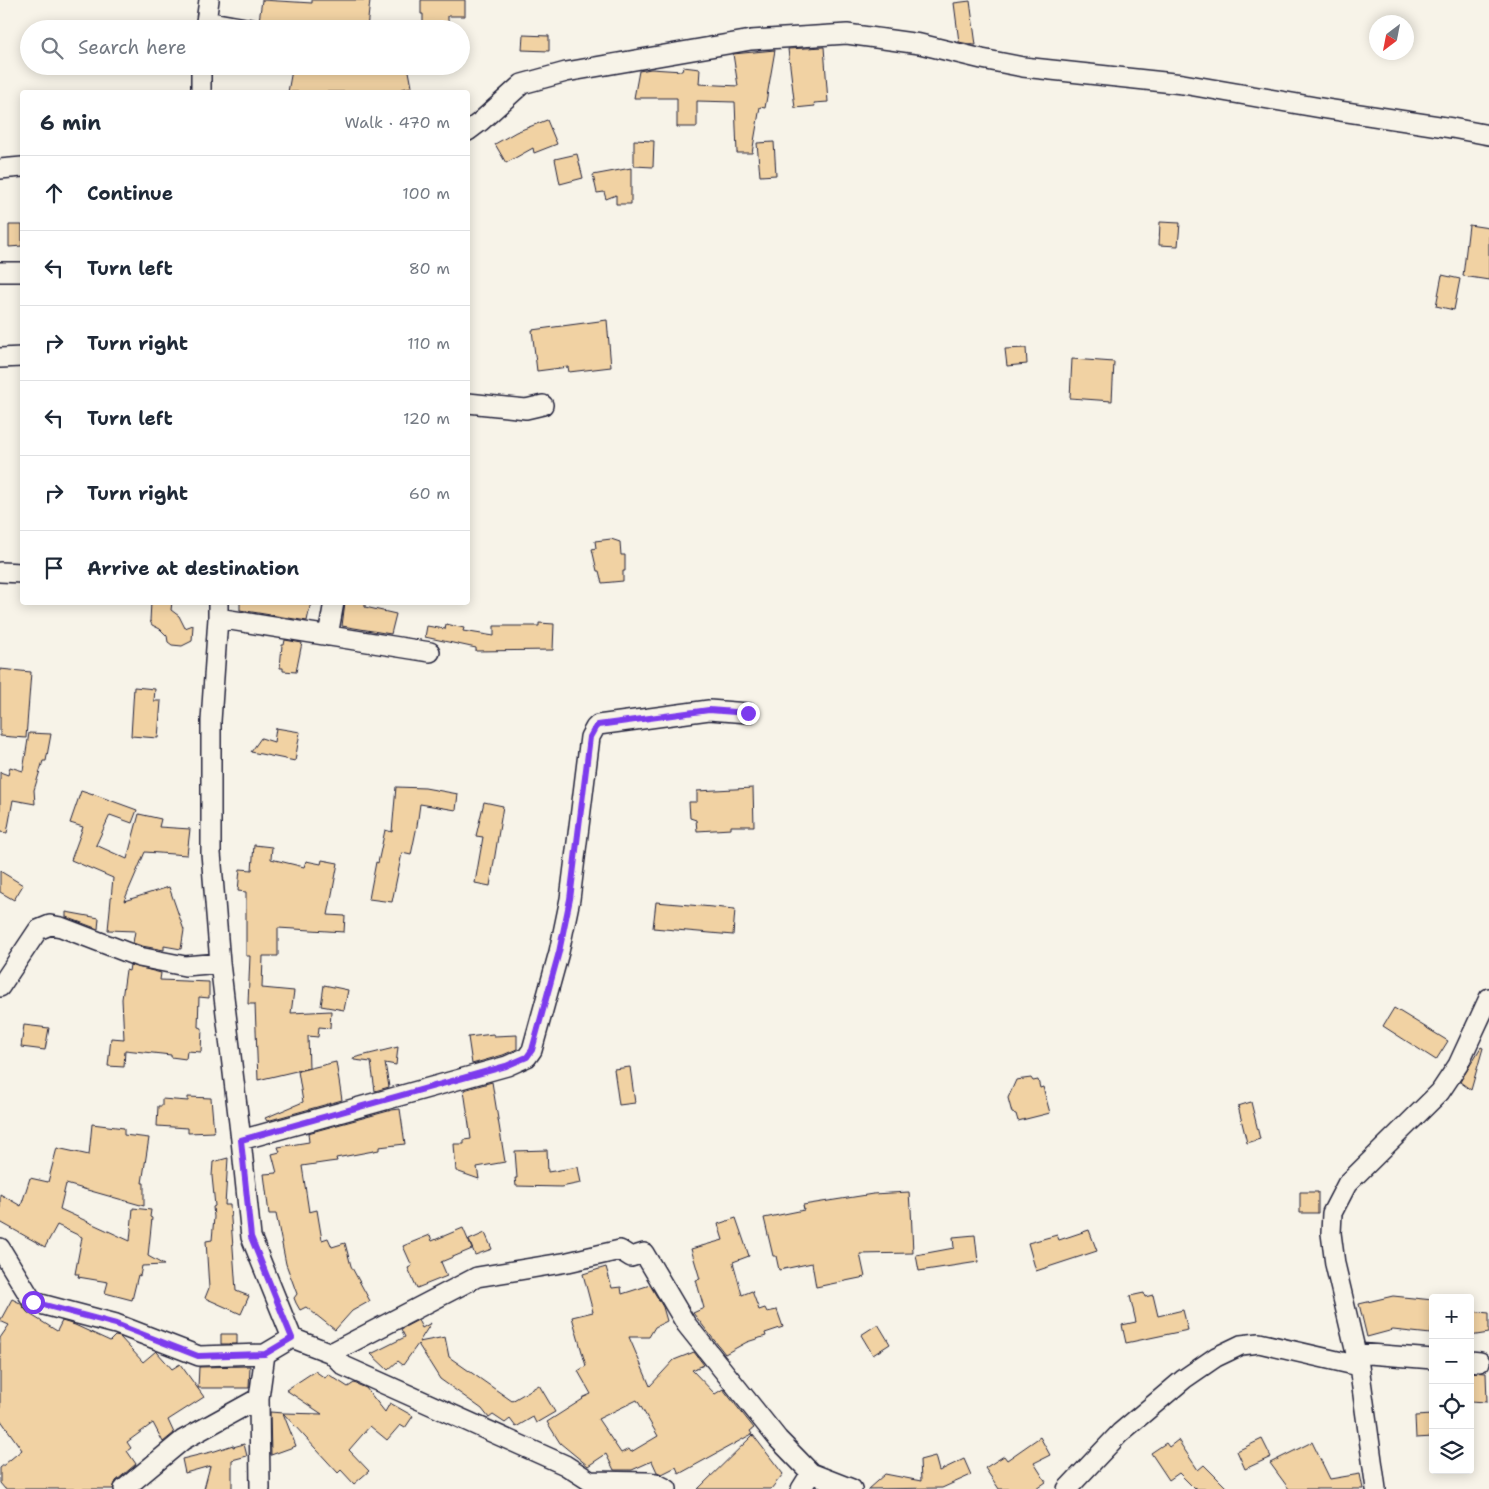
<!DOCTYPE html>
<meta charset="utf-8">
<style>
:root{--surface:#fff;--page:#f2f2f3;--text:#1f2937;--muted:#747a83;--line:#e0e1e3}
body{margin:0;font-family:"Shantell Sans",sans-serif;background:var(--page);color:var(--text)}
.controls{position:absolute;right:15px;bottom:15px;display:grid;overflow:hidden;border-radius:5px;box-shadow:0 2px 12px #0003}
.controls button{width:45px;height:45px;display:grid;place-items:center;padding:0;border:0;border-bottom:1px solid var(--line);background:var(--surface);color:var(--text);font:25px sans-serif}
.compass{position:absolute;left:1369px;top:15px;width:45px;height:45px;border-radius:50%;background:var(--surface);box-shadow:0 2px 12px #0003;rotate:212deg}
.stop{position:absolute;width:15px;height:15px;margin:-11px;border:4px solid #7c3aed;border-radius:50%;background:#fff}
.stop.end{background:#7c3aed;border-color:#fff;box-shadow:0 1px 5px #0008}
.list{margin:0;padding:0;list-style:none}
h2{display:flex;justify-content:space-between;align-items:center;height:65px;margin:0;padding:0 20px;font-size:21px}
h2 small{font-size:16px;font-weight:400;color:var(--muted)}
.list li{display:grid;grid-template-columns:32px 1fr auto;gap:15px;align-items:center;box-sizing:border-box;height:75px;padding:0 20px;border-top:1px solid var(--line)}
.list b{display:block;font-size:19px;white-space:nowrap}
.list em{font-size:16px;font-style:normal;color:var(--muted)}
.icon{flex:none;width:28px;height:28px;fill:none;stroke:currentColor;stroke-width:2;stroke-linecap:round;stroke-linejoin:round}
.map{position:relative;flex:none;width:1489px;height:1489px;overflow:hidden}
.search{position:absolute;background:var(--surface);box-shadow:0 2px 12px #0003;left:20px;top:20px;width:450px;height:55px;display:flex;align-items:center;gap:12px;box-sizing:border-box;padding:0 18px;border-radius:28px;color:var(--muted);font-size:19px}
.panel{position:absolute;background:var(--surface);box-shadow:0 2px 12px #0003;left:20px;top:90px;width:450px;height:515px;border-radius:5px}
.map>svg:first-child{display:block}
.building{fill:#f1d2a3;stroke:#22223b;fill-rule:evenodd}
.lines{fill:none;stroke-linecap:round;stroke-linejoin:round}
.minor-casing{stroke:#22223b;stroke-width:22}
.minor{stroke:#f7f3e8;stroke-width:19}
.route{stroke:#7c3aed;stroke-width:6}
</style>
<div class="map">
<svg width="1489" height="1489" viewBox="0 0 1489 1489">
<rect width="100%" height="100%" fill="#f7f3e8"/>
<filter id="ink" filterUnits="userSpaceOnUse"><feTurbulence type="fractalNoise" baseFrequency=".02" numOctaves="2"/><feDisplacementMap in="SourceGraphic" scale="10" xChannelSelector="R" yChannelSelector="G"/><feConvolveMatrix kernelMatrix="1 2 1 2 8 2 1 2 1" color-interpolation-filters="sRGB"/></filter>
<g filter="url(#ink)">
<path class="building" d="M 262,0 L 312,3 L 312,0 L 370,0 L 367,29 L 276,29 L 277,27 L 261,25 L 259,21 Z
M 421,0 L 465,0 L 465,16 L 448,16 L 448,29 L 423,29 L 423,14 L 421,14 Z
M 970,1 L 976,45 L 974,45 L 959,42 L 954,3 Z
M 523,35 L 549,36 L 549,51 L 522,50 Z
M 824,47 L 828,102 L 814,103 L 815,106 L 795,108 L 788,49 Z
M 775,50 L 765,108 L 760,107 L 752,153 L 737,153 L 735,102 L 697,101 L 697,127 L 677,127 L 677,98 L 634,98 L 639,71 L 651,69 L 682,71 L 683,67 L 700,69 L 699,84 L 738,86 L 733,54 Z
M 324,66 L 346,66 L 344,72 L 389,72 L 387,66 L 408,66 L 412,87 L 401,89 L 401,92 L 288,92 L 292,70 L 322,74 Z
M 547,120 L 557,144 L 534,153 L 533,148 L 506,163 L 495,144 L 516,132 Z
M 634,140 L 654,141 L 653,167 L 634,166 Z
M 774,142 L 776,175 L 760,176 L 757,143 Z
M 577,154 L 583,178 L 560,184 L 555,159 Z
M 631,168 L 631,204 L 616,204 L 616,195 L 606,199 L 604,192 L 597,193 L 593,175 Z
M 1160,222 L 1180,223 L 1178,246 L 1159,245 Z
M 9,225 L 22,225 L 22,246 L 9,247 Z
M 1469,225 L 1489,228 L 1489,280 L 1463,276 Z
M 1442,275 L 1460,279 L 1454,310 L 1436,306 Z
M 607,320 L 611,367 L 569,372 L 568,367 L 537,371 L 532,330 Z
M 1026,348 L 1027,364 L 1007,366 L 1005,349 Z
M 1072,359 L 1114,362 L 1112,401 L 1070,398 Z
M 611,539 L 620,542 L 621,555 L 625,555 L 625,571 L 623,571 L 623,581 L 602,583 L 599,571 L 597,571 L 592,549 L 596,548 L 595,541 Z
M 151,602 L 172,602 L 171,610 L 179,616 L 185,628 L 193,625 L 192,641 L 182,646 L 172,645 L 168,642 L 167,636 L 160,629 L 152,625 L 150,621 Z
M 240,602 L 311,602 L 307,621 L 240,610 Z
M 345,602 L 365,602 L 365,607 L 396,614 L 391,634 L 342,626 Z
M 539,623 L 554,624 L 553,650 L 476,651 L 476,648 L 425,637 L 427,626 L 445,629 L 446,624 L 464,628 L 463,631 L 494,636 L 494,626 L 539,626 Z
M 285,640 L 302,643 L 296,672 L 283,671 L 283,668 L 280,668 L 282,645 L 284,645 Z
M 0,669 L 31,672 L 26,738 L 0,736 Z
M 134,687 L 155,689 L 154,701 L 161,701 L 158,738 L 131,736 Z
M 276,728 L 300,732 L 295,761 L 251,752 L 261,738 L 274,742 Z
M 29,733 L 51,734 L 46,761 L 43,761 L 34,790 L 35,804 L 13,800 L 7,833 L 0,832 L 0,772 L 8,775 L 10,767 L 23,771 Z
M 396,787 L 425,788 L 458,794 L 456,810 L 420,804 L 417,826 L 411,855 L 402,853 L 392,902 L 369,899 L 376,862 L 378,863 L 385,830 L 392,832 Z
M 753,788 L 754,826 L 731,826 L 731,829 L 697,831 L 696,820 L 690,818 L 689,802 L 697,802 L 697,791 Z
M 81,791 L 93,795 L 93,794 L 137,810 L 132,823 L 110,815 L 96,845 L 127,859 L 139,814 L 161,819 L 159,827 L 190,829 L 187,855 L 145,852 L 124,901 L 169,887 L 184,930 L 181,949 L 164,946 L 164,950 L 142,946 L 133,943 L 135,931 L 108,930 L 113,878 L 71,860 L 83,827 L 70,823 Z
M 484,802 L 503,806 L 490,886 L 475,883 L 483,837 L 476,836 Z
M 254,845 L 272,847 L 271,859 L 304,867 L 306,861 L 321,864 L 322,860 L 338,863 L 328,915 L 345,916 L 344,932 L 278,928 L 278,956 L 263,956 L 262,988 L 294,991 L 291,1013 L 331,1011 L 330,1028 L 319,1027 L 318,1037 L 308,1036 L 309,1068 L 258,1080 L 255,1004 L 248,1004 L 250,956 L 246,956 L 246,892 L 238,891 L 240,869 L 252,870 Z
M 0,871 L 23,885 L 14,900 L 0,892 Z
M 656,902 L 735,909 L 733,935 L 653,928 Z
M 66,912 L 99,918 L 98,929 L 66,917 Z
M 130,965 L 161,973 L 160,980 L 209,982 L 209,998 L 199,997 L 198,1027 L 202,1028 L 201,1052 L 187,1051 L 186,1059 L 171,1057 L 171,1055 L 125,1050 L 124,1067 L 108,1066 L 111,1038 L 124,1039 L 122,999 L 126,970 L 129,971 Z
M 324,985 L 348,990 L 344,1010 L 321,1006 Z
M 1394,1008 L 1448,1041 L 1436,1060 L 1383,1026 Z
M 24,1025 L 49,1028 L 45,1050 L 21,1047 Z
M 493,1034 L 494,1036 L 517,1035 L 517,1049 L 503,1055 L 472,1064 L 468,1037 Z
M 398,1047 L 396,1065 L 385,1063 L 389,1087 L 375,1091 L 371,1062 L 354,1060 L 353,1058 Z
M 1481,1047 L 1483,1048 L 1471,1090 L 1460,1082 Z
M 336,1062 L 342,1100 L 267,1121 L 265,1118 L 303,1102 L 298,1071 Z
M 630,1067 L 635,1103 L 619,1105 L 614,1069 Z
M 1031,1078 L 1033,1081 L 1038,1080 L 1040,1088 L 1043,1087 L 1050,1113 L 1018,1121 L 1016,1114 L 1012,1113 L 1008,1098 L 1016,1080 Z
M 492,1082 L 505,1162 L 477,1167 L 479,1179 L 456,1171 L 454,1144 L 464,1144 L 464,1140 L 471,1139 L 464,1090 Z
M 188,1097 L 211,1098 L 214,1132 L 188,1133 L 188,1128 L 157,1126 L 158,1106 L 162,1106 L 162,1099 L 188,1101 Z
M 1251,1102 L 1260,1139 L 1247,1143 L 1238,1106 Z
M 400,1109 L 405,1144 L 379,1147 L 379,1150 L 336,1158 L 337,1161 L 329,1162 L 302,1166 L 309,1212 L 317,1210 L 322,1240 L 328,1238 L 332,1247 L 345,1243 L 351,1266 L 370,1301 L 352,1311 L 335,1330 L 306,1307 L 300,1310 L 296,1303 L 294,1298 L 297,1294 L 286,1264 L 276,1214 L 269,1214 L 264,1174 L 277,1173 L 272,1154 L 280,1152 L 278,1147 L 309,1142 L 308,1133 L 392,1110 Z
M 92,1124 L 124,1128 L 124,1135 L 149,1138 L 142,1183 L 144,1183 L 144,1206 L 66,1184 L 60,1209 L 130,1241 L 133,1208 L 151,1210 L 150,1217 L 152,1218 L 148,1256 L 164,1265 L 142,1266 L 140,1276 L 138,1275 L 132,1300 L 105,1293 L 108,1282 L 78,1277 L 79,1274 L 75,1274 L 82,1237 L 57,1225 L 45,1247 L 0,1222 L 0,1194 L 21,1206 L 30,1178 L 48,1182 L 57,1148 L 89,1155 Z
M 547,1150 L 548,1172 L 578,1167 L 581,1183 L 561,1187 L 516,1186 L 515,1178 L 517,1178 L 515,1151 Z
M 228,1158 L 225,1205 L 230,1205 L 236,1291 L 249,1296 L 241,1314 L 205,1298 L 209,1288 L 206,1241 L 212,1240 L 214,1217 L 213,1207 L 215,1206 L 212,1176 L 213,1162 Z
M 909,1192 L 910,1208 L 911,1208 L 913,1253 L 860,1254 L 865,1277 L 816,1287 L 812,1263 L 779,1270 L 776,1256 L 773,1256 L 764,1218 L 804,1210 L 803,1205 L 873,1194 Z
M 1300,1192 L 1318,1192 L 1318,1213 L 1300,1213 Z
M 736,1218 L 749,1256 L 733,1262 L 742,1295 L 752,1291 L 759,1310 L 765,1308 L 767,1312 L 777,1310 L 783,1327 L 765,1333 L 766,1336 L 747,1342 L 725,1354 L 693,1313 L 704,1308 L 696,1280 L 700,1279 L 691,1249 L 723,1240 L 718,1224 Z
M 463,1228 L 472,1249 L 441,1262 L 447,1276 L 417,1288 L 408,1268 L 412,1266 L 403,1246 L 430,1235 L 432,1241 Z
M 1089,1230 L 1097,1251 L 1036,1271 L 1028,1243 L 1057,1235 L 1059,1240 Z
M 485,1233 L 492,1249 L 475,1255 L 469,1240 Z
M 975,1235 L 978,1262 L 919,1271 L 916,1255 L 954,1248 L 953,1237 Z
M 606,1267 L 612,1288 L 621,1287 L 622,1294 L 650,1285 L 663,1307 L 667,1321 L 655,1327 L 649,1337 L 629,1337 L 650,1386 L 674,1360 L 694,1352 L 704,1365 L 692,1370 L 715,1394 L 723,1389 L 754,1428 L 750,1431 L 752,1434 L 679,1474 L 676,1467 L 662,1474 L 657,1472 L 652,1461 L 632,1470 L 614,1470 L 606,1454 L 588,1466 L 560,1443 L 547,1422 L 583,1399 L 582,1398 L 591,1394 L 578,1371 L 586,1366 L 572,1317 L 593,1312 L 583,1274 ZM 637,1400 L 658,1436 L 631,1452 L 629,1449 L 621,1453 L 598,1419 Z
M 1144,1293 L 1145,1297 L 1153,1295 L 1158,1316 L 1183,1310 L 1188,1330 L 1126,1343 L 1122,1325 L 1136,1322 L 1130,1296 Z
M 1393,1296 L 1433,1300 L 1431,1334 L 1393,1330 L 1367,1337 L 1359,1304 Z
M 12,1299 L 20,1303 L 28,1313 L 57,1331 L 62,1321 L 75,1325 L 110,1341 L 115,1336 L 120,1337 L 143,1362 L 156,1351 L 157,1352 L 172,1369 L 180,1364 L 204,1397 L 168,1420 L 174,1433 L 163,1442 L 153,1423 L 127,1442 L 131,1448 L 127,1451 L 136,1464 L 116,1481 L 113,1489 L 5,1489 L 0,1483 L 0,1468 L 22,1450 L 0,1419 L 0,1338 L 9,1325 L 0,1321 Z
M 1470,1311 L 1489,1313 L 1489,1333 L 1470,1336 Z
M 418,1320 L 422,1328 L 431,1323 L 419,1342 L 445,1337 L 449,1357 L 512,1401 L 539,1385 L 555,1412 L 536,1423 L 533,1417 L 516,1427 L 510,1419 L 505,1423 L 493,1415 L 489,1418 L 482,1409 L 440,1379 L 418,1344 L 403,1365 L 398,1361 L 388,1370 L 371,1354 L 405,1337 L 401,1329 Z
M 878,1324 L 890,1344 L 873,1355 L 861,1335 Z
M 221,1334 L 237,1334 L 237,1344 L 221,1344 Z
M 250,1366 L 249,1388 L 198,1388 L 199,1367 Z
M 315,1371 L 325,1378 L 328,1374 L 348,1387 L 354,1383 L 366,1388 L 385,1412 L 390,1403 L 413,1416 L 405,1428 L 400,1425 L 387,1440 L 370,1426 L 349,1450 L 369,1471 L 354,1484 L 341,1470 L 338,1473 L 283,1413 L 322,1414 L 286,1390 Z
M 1470,1372 L 1486,1373 L 1487,1402 L 1470,1401 Z
M 270,1412 L 283,1413 L 296,1446 L 271,1455 Z
M 1433,1415 L 1433,1437 L 1416,1438 L 1415,1416 Z
M 753,1435 L 783,1474 L 771,1489 L 698,1489 Z
M 1040,1437 L 1050,1455 L 1034,1463 L 1046,1482 L 1036,1489 L 999,1489 L 985,1468 L 1004,1456 L 1007,1460 Z
M 1262,1439 L 1271,1457 L 1245,1469 L 1237,1451 Z
M 1178,1440 L 1198,1470 L 1204,1465 L 1228,1489 L 1195,1489 L 1179,1473 L 1169,1480 L 1151,1453 L 1166,1443 L 1169,1447 Z
M 1312,1442 L 1330,1479 L 1360,1474 L 1363,1489 L 1289,1489 L 1270,1463 Z
M 244,1444 L 247,1456 L 232,1460 L 232,1489 L 204,1489 L 210,1466 L 185,1473 L 182,1459 L 215,1451 L 233,1445 L 233,1447 Z
M 935,1456 L 939,1471 L 964,1459 L 971,1475 L 942,1488 L 868,1489 L 885,1474 L 921,1481 L 920,1460 Z"/>
<g class="lines">
<defs>
<path id="minor" d="M 206,21 L 251,29
M 205,29 L 209,0
M 201,66 L 201,92
M 468,131 L 480,122 L 522,84 L 566,72 L 751,40 L 847,34 L 920,44 L 982,59 L 1023,67 L 1183,84 L 1327,109 L 1452,128 L 1489,135
M 0,169 L 22,167
M 0,272 L 22,272
M 0,358 L 22,357
M 468,403 L 526,409 L 543,405
M 0,572 L 22,573
M 218,602 L 218,618 L 211,721 L 211,853 L 220,963 L 241,1140 L 251,1237 L 292,1338 L 331,1353 L 344,1366 L 565,1465 L 590,1481 L 598,1489
M 218,618 L 430,652
M 328,636 L 334,602
M 0,987 L 38,930 L 50,925 L 61,927 L 139,957 L 185,966 L 220,963
M 241,1140 L 507,1066 L 527,1057 L 532,1050 L 559,952 L 570,899 L 590,737 L 595,728 L 598,725 L 709,710 L 748,713
M 0,1248 L 33,1302 L 116,1324 L 199,1356 L 265,1354 L 292,1338
M 331,1353 L 477,1277 L 568,1262 L 620,1250 L 631,1257 L 644,1253 L 686,1324 L 778,1439 L 811,1473 L 852,1489
M 1356,1353 L 1433,1359
M 1470,1361 L 1480,1362
M 590,1481 L 646,1482 L 655,1483 L 667,1489
M 124,1489 L 183,1440 L 259,1398
M 260,1489 L 259,1398 L 265,1354
M 801,1489 L 811,1473
M 1067,1489 L 1120,1433 L 1184,1379 L 1216,1357 L 1241,1345 L 1259,1343 L 1359,1366
M 1376,1489 L 1359,1366 L 1335,1264 L 1331,1233 L 1332,1213 L 1347,1184 L 1440,1092 L 1458,1065 L 1489,998"/>
</defs>
<use href="#minor" class="minor-casing"/>
<use href="#minor" class="minor"/>
</g>
</g>
<g class="lines" filter="url(#ink)">
<path class="route" d="M 33,1302 L 116,1324 L 198,1356 L 265,1354 L 292,1338 L 251,1237 L 241,1140 L 506,1066 L 527,1057 L 532,1050 L 559,952 L 570,899 L 590,737 L 595,728 L 598,725 L 709,710 L 748,713"/>
</g>
</svg>
<div class="controls">
<button>+</button>
<button>−</button>
<button><svg class="icon" aria-label="locate" viewBox="0 0 24 24"><circle cx="12" cy="12" r="6"/><path d="M12 2v4M12 18v4M2 12h4M18 12h4"/></svg></button>
<button><svg class="icon" aria-label="layers" viewBox="0 0 24 24"><path d="M12 4l9 5-9 5-9-5zM3 14l9 5 9-5"/></svg></button>
</div>
<svg class="compass" viewBox="-18 -18 36 36"><path d="M0-13l5 13h-10z" fill="#e53935"/><path d="M0 13l5-13h-10z" fill="#747a83"/></svg>
<div class="stop" style="left:33px;top:1302px"></div>
<div class="stop end" style="left:748px;top:713px"></div>
<div class="search"><svg class="icon" aria-label="search" viewBox="0 0 24 24"><circle cx="10" cy="10" r="6"/><path d="M15 15l6 6"/></svg>Search here</div>
<section class="panel">
<h2>6 min<small>Walk · 470 m</small></h2>
<ul class="list">
<li><svg class="icon" aria-label="ahead" viewBox="0 0 24 24"><path d="M12 20V5M6 11l6-6 6 6"/></svg><div><b>Continue</b></div><em>100 m</em></li>
<li><svg class="icon" aria-label="left" viewBox="0 0 24 24"><path d="M17 20v-9H6M10 6l-5 5 5 5"/></svg><div><b>Turn left</b></div><em>80 m</em></li>
<li><svg class="icon" aria-label="right" viewBox="0 0 24 24"><path d="M7 20v-9h11M14 6l5 5-5 5"/></svg><div><b>Turn right</b></div><em>110 m</em></li>
<li><svg class="icon" aria-label="left" viewBox="0 0 24 24"><path d="M17 20v-9H6M10 6l-5 5 5 5"/></svg><div><b>Turn left</b></div><em>120 m</em></li>
<li><svg class="icon" aria-label="right" viewBox="0 0 24 24"><path d="M7 20v-9h11M14 6l5 5-5 5"/></svg><div><b>Turn right</b></div><em>60 m</em></li>
<li><svg class="icon" aria-label="arrive" viewBox="0 0 24 24"><path d="M6 21V4h12l-3 4 3 4H6"/></svg><div><b>Arrive at destination</b></div></li>
</ul>
</section>
</div>
